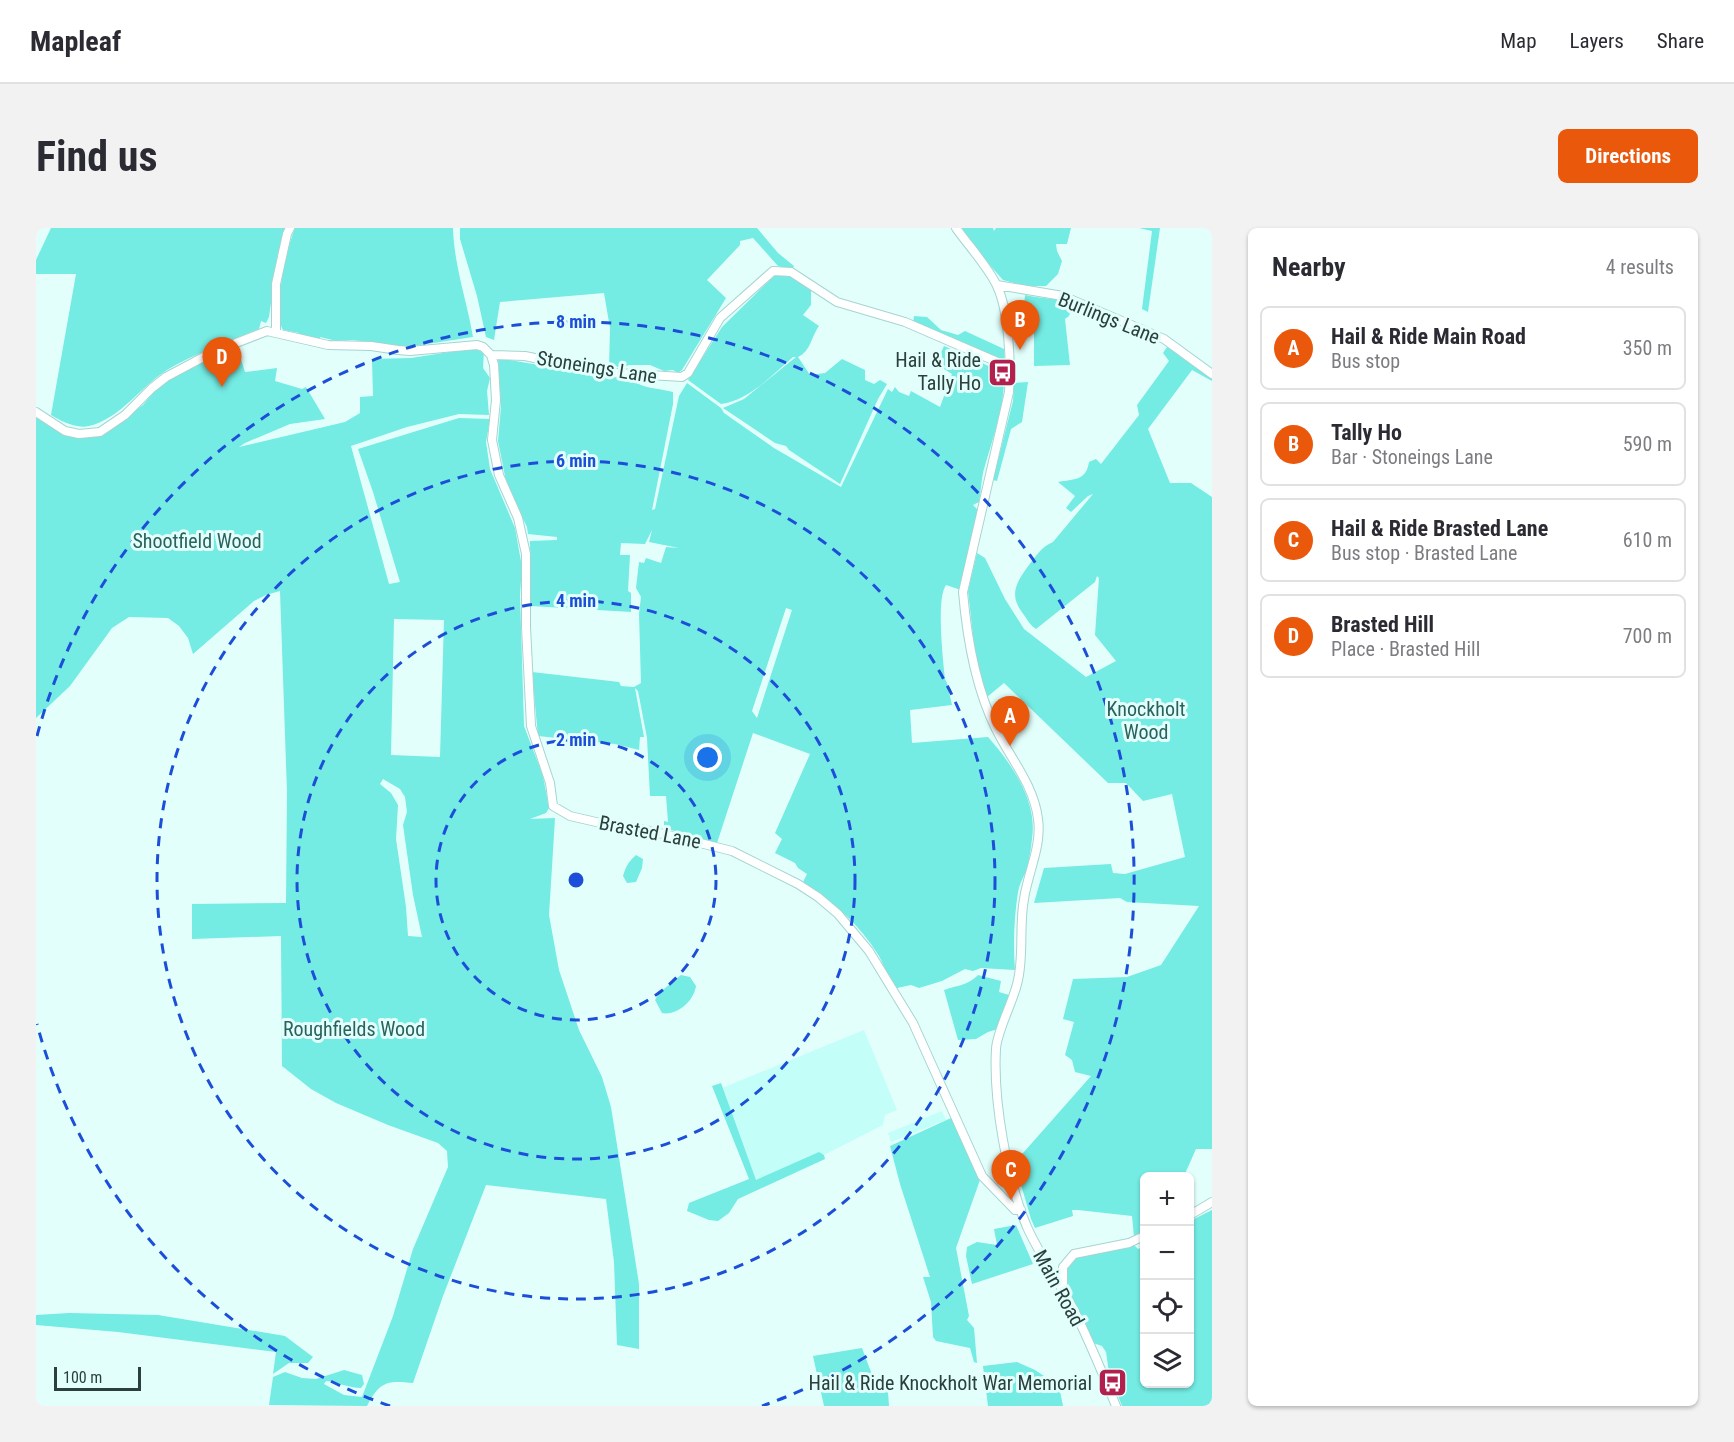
<!DOCTYPE html>
<meta charset="utf-8">
<style>
:root{--surface:#fff;--page:#f2f2f3;--text:#2b2b33;--muted:#7c7c81;--line:#e1e1e2;--accent:#ea580c}
body{margin:0;font-family:"Roboto Condensed",sans-serif;background:var(--page);color:var(--text)}
.controls{position:absolute;right:18px;bottom:18px;display:grid;overflow:hidden;border-radius:9px;box-shadow:0 2px 4px #0004}
.controls button{width:54px;height:54px;display:grid;place-items:center;padding:0;border:0;border-bottom:2px solid var(--line);background:var(--surface);color:var(--text);font:30px sans-serif}
.scale{position:absolute;left:18px;bottom:15px;width:87px;box-sizing:border-box;padding-left:6px;border:3px solid #2b3f3d;border-top:0;font-size:16px;line-height:21px;white-space:nowrap;color:#2b3f3d;-webkit-text-stroke:4px #e2fffc;paint-order:stroke}
.you{position:absolute;left:672px;top:530px;width:21px;height:21px;margin:-15px;border:4px solid #fff;border-radius:50%;background:#1a73e8;box-shadow:0 0 0 9px #1a73e833}
.badge{display:grid;place-items:center;width:39px;height:39px;border-radius:50%;background:var(--accent);color:#fff;font-size:20px;font-weight:700}
.pin{position:absolute;translate:-50% -50px;filter:drop-shadow(0 2px 3px #0008)}
.pin::after{content:'';position:absolute;top:32px;width:21px;height:18px;background:inherit;clip-path:polygon(0 0,100% 0,50% 100%)}
.list{margin:0;padding:0;list-style:none}
h2{display:flex;justify-content:space-between;align-items:center;height:78px;margin:0;padding:0 24px;font-size:26px}
h2 small{font-size:20px;font-weight:400;color:var(--muted)}
.list li{display:grid;grid-template-columns:39px 1fr auto;gap:18px;align-items:center;box-sizing:border-box;height:84px;margin:0 12px 12px;padding:0 12px;border:2px solid var(--line);border-radius:9px}
.list b{display:block;font-size:22px;white-space:nowrap}
.list p{margin:0;font-size:20px;white-space:nowrap;color:var(--muted)}
.list em{font-size:20px;font-style:normal;color:var(--muted)}
.icon{flex:none;width:33px;height:33px;fill:none;stroke:currentColor;stroke-width:2;stroke-linecap:round;stroke-linejoin:round}
.map{position:relative;flex:none;width:1176px;height:1178px;overflow:hidden;border-radius:9px}
header{display:flex;align-items:center;gap:36px;box-sizing:border-box;height:84px;padding:0 30px;background:var(--surface);border-bottom:2px solid var(--line)}
header strong{font-size:28px}
nav{display:flex;gap:33px;margin-inline-start:auto;font-size:21px}
.intro{display:flex;align-items:center;justify-content:space-between;box-sizing:border-box;height:144px;padding:0 36px}
h1{margin:0;font-size:42px}
.button{padding:15px 27px;border-radius:9px;background:var(--accent);color:#fff;font-size:21px;font-weight:700}
main{display:flex;gap:36px;padding:0 36px}
aside{flex:1;background:var(--surface);border-radius:9px;box-shadow:0 2px 4px #0004}
.map>svg:first-child{display:block}
.built{fill:#c3fef9}
.green{fill:#74ebe3;fill-rule:evenodd}
.lines{fill:none;stroke-linecap:round;stroke-linejoin:round}
.minor-casing{stroke:#a6d5d1;stroke-width:10}
.minor{stroke:#fff;stroke-width:8}
.ring{fill:none;stroke:#1d4ed8;stroke-width:3;stroke-dasharray:10 8}
.labels{text-anchor:middle;stroke-width:6;stroke-linejoin:round;paint-order:stroke}
.street-label{font-size:20px;fill:#2b3f3d;stroke:#e2fffc}
.poi-label{font-size:20px;fill:#2b3f3d;stroke:#e2fffc;text-anchor:end}
.park-label{font-size:20px;fill:#2b625e;stroke:#e2fffc}
.centre{fill:#1d4ed8;stroke:#e2fffc;stroke-width:3}
.ring-label{font-size:18px;text-anchor:middle;font-weight:bold;fill:#1d4ed8;stroke:#e2fffc;stroke-width:6;stroke-linejoin:round;paint-order:stroke}
</style>
<header>
<strong>Mapleaf</strong>
<nav><a>Map</a><a>Layers</a><a>Share</a></nav>
</header>
<div class="intro"><h1>Find us</h1><a class="button">Directions</a></div>
<main>
<div class="map">
<svg width="1176" height="1178" viewBox="0 0 1176 1178">
<rect width="100%" height="100%" fill="#e2fffc"/>
<path class="built" d="M 828,802 L 861,882 L 849,887 L 847,897 L 788,927 L 783,925 L 720,953 L 686,860 Z
M 906,883 L 910,892 L 855,914 L 852,905 Z"/>
<path class="green" d="M 15,0 L 250,0 L 242,24 L 233,89 L 230,95 L 225,93 L 223,101 C 192,114 160,125 131,142 C 105,158 84,191 53,198 C 40,201 25,193 15,187 L 40,46 L 0,46 L 0,32 Z
M 259,0 L 417,0 C 418,38 431,73 437,109 L 371,119 L 317,112 L 301,113 L 284,109 L 284,113 L 262,108 L 263,105 L 247,102 C 236,83 251,20 259,0 Z
M 424,0 L 721,0 L 742,25 L 758,38 L 756,42 L 742,38 L 717,10 L 704,13 L 704,17 L 671,52 L 690,70 L 646,142 L 642,145 L 637,142 L 628,143 L 614,137 L 593,137 L 584,141 L 580,138 L 573,141 L 574,100 L 568,65 L 464,74 L 458,112 L 450,109 L 441,68 L 424,11 Z
M 926,0 L 957,0 L 958,3 L 960,0 L 1035,0 L 1031,16 L 1020,16 L 1021,23 L 1026,33 L 1022,46 L 1010,58 L 990,58 L 967,52 L 936,17 Z
M 1103,0 L 1124,0 L 1112,84 L 1106,81 L 1116,3 Z
M 740,46 L 751,47 L 775,62 L 775,77 L 767,87 L 783,98 C 775,109 775,123 762,129 L 774,147 L 789,145 L 806,131 L 829,142 L 829,152 L 838,156 L 844,152 L 851,156 L 842,171 L 804,256 L 753,222 L 750,218 L 739,215 L 687,180 L 708,171 L 760,129 L 757,129 C 737,146 713,173 685,176 L 652,152 L 686,99 Z
M 989,67 C 1006,71 1022,70 1037,75 L 1033,88 L 1029,91 L 1034,137 L 998,138 L 998,91 L 987,90 Z
M 878,88 L 891,89 L 905,102 L 922,107 L 929,103 L 968,121 L 969,134 L 877,95 Z
M 908,118 L 966,144 C 974,164 953,222 947,245 C 945,255 945,264 943,274 L 937,277 L 942,282 L 925,362 L 910,357 C 900,371 907,431 909,451 L 911,455 L 916,477 L 874,482 L 876,515 L 952,509 C 975,535 1002,573 996,611 C 995,621 993,633 990,643 C 987,650 983,657 982,664 C 978,690 977,717 979,742 L 945,740 L 937,743 L 929,741 L 906,753 L 883,760 L 875,757 L 861,760 C 852,752 849,739 843,728 C 824,697 798,674 767,654 L 771,646 L 762,640 L 759,635 L 739,625 L 746,611 L 739,605 L 774,526 L 717,505 L 681,615 L 628,600 L 628,593 L 632,594 L 630,568 L 614,568 L 611,510 L 602,463 L 599,460 L 608,509 L 604,509 L 603,522 L 579,516 L 502,508 L 496,444 L 583,454 L 585,458 L 598,459 L 605,455 L 603,386 L 605,369 L 600,360 L 603,334 L 608,335 L 610,330 L 625,335 L 630,319 L 643,320 L 613,314 L 616,302 L 609,316 L 585,315 L 584,327 L 594,327 L 592,363 L 595,365 L 595,384 L 495,378 L 494,313 L 521,312 L 521,309 L 492,306 L 491,299 L 471,258 L 462,213 L 465,179 L 462,130 L 597,153 C 609,161 622,160 637,164 L 637,176 L 616,282 L 619,281 L 643,168 L 651,155 L 685,180 L 688,185 L 738,220 L 805,259 L 852,161 L 856,164 L 859,159 L 863,164 L 873,168 L 875,163 L 904,179 L 916,146 L 900,136 ZM 750,380 L 756,382 L 721,490 L 716,483 Z
M 1131,119 L 1176,148 L 1176,153 L 1156,142 L 1112,201 L 1134,255 L 1155,255 L 1176,269 L 1176,921 L 1160,921 L 1148,948 L 1108,948 L 1108,1004 L 1098,1009 L 1096,988 L 1042,982 L 1036,982 L 1037,988 L 999,1000 L 995,991 L 981,943 L 977,942 L 975,934 L 980,933 L 1055,848 L 1039,844 L 1036,832 L 1029,827 L 1038,794 L 1027,791 L 1037,751 L 1091,749 L 1125,737 L 1163,678 L 1091,674 L 1084,670 L 998,675 L 1008,640 L 1075,636 L 1077,645 L 1089,646 L 1149,629 L 1136,566 L 1107,573 L 1090,555 L 1072,555 L 968,455 L 951,469 L 940,434 L 932,363 L 941,325 L 949,330 L 969,371 L 988,401 L 1050,449 L 1080,433 L 1059,407 L 1063,350 L 1061,348 L 1059,354 L 1000,401 C 995,398 992,393 988,387 C 972,367 980,355 993,337 C 1002,326 1004,320 1017,314 L 1057,266 L 1052,268 L 1035,284 L 1030,280 L 1039,268 L 1022,254 C 1038,251 1050,253 1053,234 L 1060,231 L 1065,236 L 1103,187 L 1101,177 L 1133,133 L 1127,125 Z
M 197,120 L 199,126 L 203,125 L 209,144 L 241,140 L 239,153 L 266,161 L 270,159 L 289,191 L 254,196 L 209,215 L 203,219 L 309,194 L 324,185 L 324,169 L 337,168 L 336,131 L 375,130 L 433,121 L 448,123 L 447,140 L 454,150 L 451,163 L 453,187 L 423,186 L 371,199 L 315,218 L 353,356 L 364,354 L 337,264 L 322,221 L 423,190 L 454,191 L 450,214 L 454,241 L 479,300 L 486,339 L 484,367 L 488,498 L 507,548 L 513,580 L 510,585 L 494,591 L 519,590 L 513,687 L 523,742 L 543,802 L 566,849 L 575,879 L 603,1056 L 603,1121 L 581,1117 L 578,1034 L 570,971 L 450,957 L 407,1068 L 377,1155 C 351,1152 343,1154 331,1178 L 233,1177 L 237,1149 L 249,1144 L 266,1150 L 280,1151 L 308,1142 L 326,1147 L 328,1156 L 325,1160 C 313,1160 302,1154 290,1153 L 288,1156 L 308,1167 L 326,1169 L 357,1088 L 377,1021 L 412,939 L 411,923 L 402,915 L 352,897 L 300,875 L 275,861 L 246,838 L 245,708 L 156,711 L 156,676 L 250,675 L 251,564 L 244,363 L 230,367 L 218,373 L 157,426 L 152,410 L 143,398 L 132,390 L 93,389 L 76,400 L 34,458 L 0,490 L 0,188 L 29,206 L 46,210 L 63,208 L 107,177 L 122,159 L 145,145 ZM 358,391 L 408,392 L 404,529 L 355,527 ZM 347,551 L 364,561 L 369,569 L 371,584 L 367,597 L 377,667 L 386,709 L 372,708 L 370,679 L 360,611 L 362,577 L 355,565 L 344,556 Z
M 992,154 L 986,194 L 975,201 L 961,253 L 957,252 L 977,173 L 978,155 Z
M 600,627 L 607,631 L 606,640 L 600,654 L 591,655 L 587,648 C 590,638 593,633 600,627 Z
M 645,747 L 654,749 L 660,758 C 658,773 641,788 626,785 L 619,772 L 623,765 Z
M 942,747 L 965,753 L 963,764 L 973,767 L 962,801 L 952,804 L 940,811 L 922,812 L 908,762 C 922,757 931,758 942,747 Z
M 685,855 L 720,952 L 783,924 L 788,927 L 789,931 L 702,971 L 693,985 L 682,993 L 673,992 L 651,983 L 653,975 L 713,951 L 676,858 Z
M 915,890 L 945,949 L 920,1020 L 933,1088 L 931,1092 L 938,1100 L 941,1135 L 938,1134 L 934,1120 L 900,1113 L 897,1109 L 895,1074 L 887,1049 L 894,1049 L 864,956 L 854,918 Z
M 1176,982 L 1176,1178 L 1086,1178 L 1073,1145 L 1070,1124 L 1066,1118 L 1057,1115 L 1033,1065 L 1031,1042 L 1040,1030 L 1098,1017 L 1102,1021 L 1108,1018 L 1108,1156 L 1154,1156 L 1154,993 Z
M 980,997 L 997,1036 L 936,1056 L 930,1028 L 931,1019 L 941,1014 L 961,1017 L 958,1001 Z
M 33,1085 L 122,1087 L 249,1108 L 277,1129 L 272,1135 L 253,1135 L 237,1146 L 240,1124 L 82,1104 L 0,1097 L 0,1087 Z
M 826,1120 L 838,1152 L 852,1164 L 853,1178 L 788,1178 L 777,1128 Z
M 981,1134 L 999,1142 L 1023,1158 L 1027,1178 L 952,1178 L 947,1138 Z"/>
<g class="lines">
<defs>
<path id="minor" d="M 920,0 C 932,17 953,40 961,58 C 973,83 975,136 973,164 L 927,364 C 931,411 939,459 960,501 C 974,530 998,557 1002,591 C 1006,618 992,644 988,671 C 983,697 988,725 982,752 C 978,773 961,802 960,821 C 957,873 971,951 991,999 C 1004,1028 1023,1054 1038,1082 C 1053,1113 1067,1146 1080,1178
M 961,57 L 1027,68 L 1128,111 L 1176,146
M 240,104 L 240,56 L 251,6 L 254,0
M 455,127 L 458,137 L 460,172 L 456,212 L 463,247 L 482,290 L 490,326 L 490,399 L 495,498 L 514,555 L 517,578 L 534,588 L 573,597 L 599,600 L 632,607 L 696,623 L 762,656 L 782,669 L 802,686 L 833,723 L 877,795 L 946,948 L 979,982 L 985,982
M 0,184 L 29,203 L 43,206 L 64,204 L 89,187 L 116,160 L 130,149 L 177,124 L 231,103 L 292,117 L 335,118 L 362,122 L 374,123 L 441,117 L 447,119 L 455,127 L 489,128 L 565,144 L 646,149 L 652,145 L 684,90 L 737,43 L 755,44 L 801,74 L 869,94 L 973,139
M 1154,987 L 1176,974
M 1025,1060 L 1027,1057 L 1027,1039 L 1038,1026 L 1093,1015 L 1108,1008"/>
</defs>
<use href="#minor" class="minor-casing"/>
<use href="#minor" class="minor"/>
</g>
<g class="ring">
<circle cx="540" cy="652" r="140"/>
<circle cx="540" cy="652" r="279"/>
<circle cx="540" cy="652" r="419"/>
<path d="M354 1178A558 558 0 0 1 1 796M1 508A558 558 0 1 1 726 1178"/>
</g>
<defs>
<symbol id="bus-square" viewBox="-11 -11 22 22"><rect x="-9" y="-9" width="18" height="18" rx="4" fill="#b2214e" stroke="#e2fffc"/><path d="M-5-6H5V4H4V6H2V4H-2V6H-4V4H-5ZM-3.5-4V0h7V-4ZM-3.5 1.2v1.5H-2V1.2ZM2 1.2v1.5H3.5V1.2Z" fill="#fff"/></symbol>
</defs>
<g fill-rule="evenodd">
<use href="#bus-square" x="950" y="128" width="33" height="33"/>
<use href="#bus-square" x="1060" y="1138" width="33" height="33"/>
</g>
<g class="labels">
<g class="street-label">
<text transform="translate(1073 90) rotate(22)" y="7">Burlings Lane</text>
<text transform="translate(561 139) rotate(9)" y="7">Stoneings Lane</text>
<text transform="translate(614 604) rotate(11)" y="7">Brasted Lane</text>
<text transform="translate(1023 1060) rotate(61)" y="7">Main Road</text>
</g>
<g class="poi-label">
<text x="945" y="139">Hail &amp; Ride<tspan x="945" dy="23">Tally Ho</tspan></text>
<text x="1056" y="1162">Hail &amp; Ride Knockholt War Memorial</text>
</g>
<g class="park-label">
<text x="161" y="320">Shootfield Wood</text>
<text x="1110" y="488">Knockholt<tspan x="1110" dy="23">Wood</tspan></text>
<text x="318" y="808">Roughfields Wood</text>
</g>
</g>
<circle cx="540" cy="652" r="9" class="centre"/>
<g class="ring-label">
<text x="540" y="100">8 min</text>
<text x="540" y="239">6 min</text>
<text x="540" y="379">4 min</text>
<text x="540" y="518">2 min</text>
</g>
</svg>
<div class="controls">
<button>+</button>
<button>−</button>
<button><svg class="icon" aria-label="locate" viewBox="0 0 24 24"><circle cx="12" cy="12" r="6"/><path d="M12 2v4M12 18v4M2 12h4M18 12h4"/></svg></button>
<button><svg class="icon" aria-label="layers" viewBox="0 0 24 24"><path d="M12 4l9 5-9 5-9-5zM3 14l9 5 9-5"/></svg></button>
</div>
<div class="scale">100 m</div>
<div class="you"></div>
<div class="pin badge" style="left:974px;top:518px">A</div>
<div class="pin badge" style="left:984px;top:122px">B</div>
<div class="pin badge" style="left:975px;top:972px">C</div>
<div class="pin badge" style="left:186px;top:159px">D</div>
</div>
<aside>
<h2>Nearby<small>4 results</small></h2>
<ul class="list">
<li><span class="badge">A</span><div><b>Hail &amp; Ride Main Road</b><p>Bus stop</p></div><em>350 m</em></li>
<li><span class="badge">B</span><div><b>Tally Ho</b><p>Bar · Stoneings Lane</p></div><em>590 m</em></li>
<li><span class="badge">C</span><div><b>Hail &amp; Ride Brasted Lane</b><p>Bus stop · Brasted Lane</p></div><em>610 m</em></li>
<li><span class="badge">D</span><div><b>Brasted Hill</b><p>Place · Brasted Hill</p></div><em>700 m</em></li>
</ul>
</aside>
</main>
